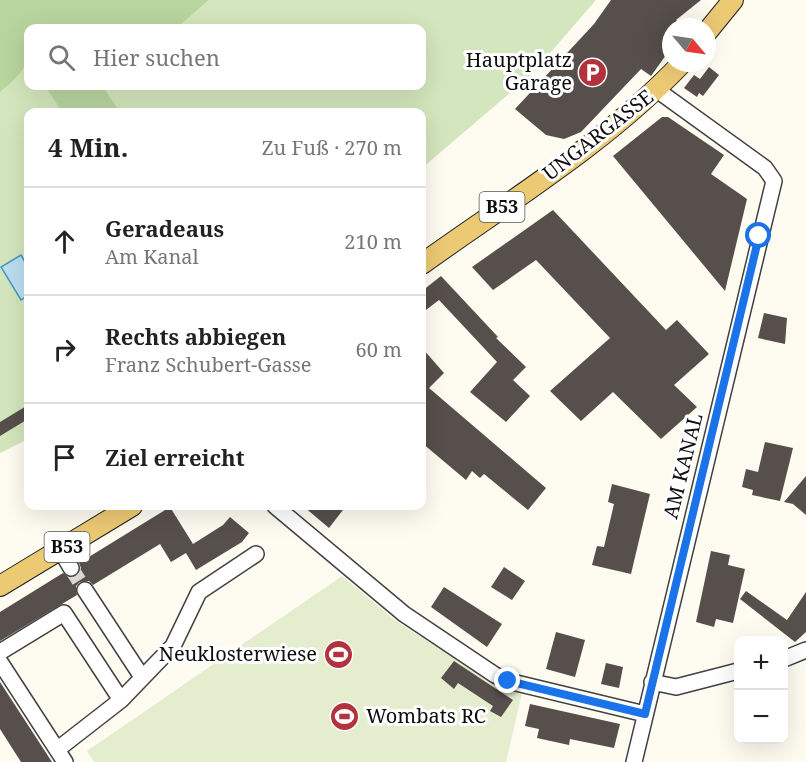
<!DOCTYPE html>
<html lang="de">
<meta charset="utf-8">
<style>
:root{--surface:#fff;--page:#f2f2f2;--text:#222;--muted:#767676;--line:#e0e0e0}
body{margin:0;font-family:"Noto Serif",serif;background:var(--page);color:var(--text)}
.controls{position:absolute;right:18px;bottom:18px;display:grid;overflow:hidden;border-radius:12px;box-shadow:0 6px 24px #0002}
.controls button{width:54px;height:54px;display:grid;place-items:center;padding:0;border:0;border-bottom:2px solid var(--line);background:var(--surface);color:var(--text);font:30px sans-serif}
.compass{position:absolute;left:662px;top:18px;width:54px;height:54px;border-radius:50%;background:var(--surface);box-shadow:0 6px 24px #0002;rotate:119deg}
.stop{position:absolute;width:18px;height:18px;margin:-14px;border:4px solid #1a73e8;border-radius:50%;background:#fff}
.stop.end{background:#1a73e8;border-color:#fff;box-shadow:0 2px 6px #0008}
.list{margin:0;padding:0;list-style:none}
h2{display:flex;justify-content:space-between;align-items:center;height:78px;margin:0;padding:0 24px;font-size:26px}
h2 small{font-size:20px;font-weight:400;color:var(--muted)}
.list li{display:grid;grid-template-columns:39px 1fr auto;gap:18px;align-items:center;box-sizing:border-box;height:108px;padding:0 24px;border-top:2px solid var(--line)}
.list b{display:block;font-size:22px;white-space:nowrap}
.list p{margin:0;font-size:20px;white-space:nowrap;color:var(--muted)}
.list em{font-size:20px;font-style:normal;color:var(--muted)}
.icon{flex:none;width:33px;height:33px;fill:none;stroke:currentColor;stroke-width:2;stroke-linecap:round;stroke-linejoin:round}
.map{position:relative;flex:none;width:806px;height:762px;overflow:hidden}
.search{position:absolute;background:var(--surface);box-shadow:0 6px 24px #0002;left:24px;top:24px;width:402px;height:66px;display:flex;align-items:center;gap:15px;box-sizing:border-box;padding:0 21px;border-radius:12px;color:var(--muted);font-size:22px}
.panel{position:absolute;background:var(--surface);box-shadow:0 6px 24px #0002;left:24px;top:108px;width:402px;height:402px;border-radius:12px}
.map>svg:first-child{display:block}
.green{fill:#d4e6bd}
.forest{fill:#b9d59e}
.pitch{fill:#e4eece}
.water{fill:#badff1;stroke:#4896c1;stroke-width:1.5}
.building{fill:#564f4c}
.lines{fill:none;stroke-linecap:round;stroke-linejoin:round}
.minor-tunnel{stroke:#dad7cf;stroke-width:15;stroke-dasharray:15 8;stroke-linecap:butt}
.minor-casing{stroke:#414141;stroke-width:18}
.major-casing{stroke:#1f1f1f;stroke-width:22}
.minor{stroke:#fff;stroke-width:15}
.major{stroke:#ecc973;stroke-width:20}
.route{stroke:#1a73e8;stroke-width:8}
.labels{text-anchor:middle;stroke-width:6;stroke-linejoin:round;paint-order:stroke}
.shield{fill:#fff;stroke:#565656;stroke-width:1.5}
.shield-label{font-size:18px;font-weight:bold;fill:#0e0e0e}
.poi-label{font-size:20px;fill:#0e0e0e;stroke:#fff;text-anchor:end}
.street-label{font-size:20px;fill:#0e0e0e;stroke:#fff}
</style>
<div class="map">
<svg width="806" height="762" viewBox="0 0 806 762">
<rect width="100%" height="100%" fill="#fefbf1"/>
<path class="green" d="M 0,0 L 28,28 L 28,86 L 45,86 L 62,112 L 28,112 L 28,439 L 0,453 Z
M 209,0 L 596,0 L 531,75 L 422,168 L 422,112 L 120,112 L 106,91 L 112,86 L 422,86 L 422,28 L 177,28 Z"/>
<path class="forest" d="M 0,0 L 209,0 L 177,28 L 28,28 C 28,65 29,68 0,92 Z
M 45,86 L 112,86 L 106,91 L 120,112 L 62,112 Z"/>
<path class="pitch" d="M 342,576 L 396,621 L 499,687 L 522,693 L 506,762 L 94,762 L 87,751 Z"/>
<path class="water" d="M 21,255 L 28,267 L 28,295 L 21,300 L 1,267 Z"/>
<path class="building" d="M 611,0 L 701,0 L 676,20 L 686,27 L 671,27 L 671,48 L 651,76 L 641,69 L 581,132 L 564,139 L 546,135 L 515,109 L 594,24 Z
M 709,67 L 719,75 L 703,96 L 699,93 L 697,97 L 684,88 L 694,75 L 700,79 Z
M 662,117 L 668,117 L 724,155 L 711,174 L 747,199 L 725,291 L 613,156 Z
M 553,210 L 666,330 L 677,320 L 709,354 L 674,385 L 697,407 L 661,439 L 613,392 L 581,421 L 550,391 L 610,338 L 536,260 L 493,290 L 472,267 Z
M 441,276 L 498,337 L 496,338 L 526,367 L 513,380 L 530,396 L 506,422 L 470,392 L 497,362 L 439,300 L 422,313 L 422,291 Z
M 764,313 L 787,318 L 785,344 L 758,338 Z
M 422,348 L 444,373 L 429,388 L 546,488 L 528,510 L 484,474 L 480,478 L 472,471 L 466,480 L 422,443 Z
M 28,405 L 28,419 L 0,436 L 0,422 Z
M 765,442 L 793,448 L 780,501 L 752,495 L 753,490 L 742,487 L 746,469 L 758,472 Z
M 806,476 L 806,515 L 793,504 L 784,502 Z
M 612,484 L 650,494 L 631,574 L 592,565 L 597,546 L 604,547 L 614,504 L 608,502 Z
M 303,506 L 346,506 L 329,528 Z
M 170,507 L 193,544 L 223,525 L 230,517 L 249,533 L 242,542 L 196,570 L 186,553 L 171,562 L 160,544 L 93,585 L 89,581 L 80,582 L 76,586 L 77,595 L 0,641 L 0,612 L 63,573 L 70,578 L 76,576 L 81,568 L 79,563 Z
M 711,551 L 730,555 L 728,565 L 745,569 L 733,623 L 716,619 L 714,627 L 696,622 Z
M 504,567 L 525,581 L 512,600 L 491,587 Z
M 444,587 L 502,624 L 487,647 L 431,607 Z
M 746,591 L 787,620 L 806,592 L 806,632 L 795,642 L 740,599 Z
M 556,632 L 585,640 L 575,677 L 546,669 Z
M 454,661 L 513,700 L 501,717 L 490,711 L 493,706 L 458,683 L 454,689 L 441,678 Z
M 606,663 L 623,667 L 619,688 L 601,684 Z
M 0,682 L 52,762 L 21,762 L 0,729 Z
M 530,704 L 620,724 L 614,748 L 570,739 L 569,745 L 537,738 L 539,729 L 525,726 Z"/>
<g class="lines">
<path class="minor-tunnel" d="M 71,568 L 85,590"/>
<defs>
<path id="minor" d="M 275,506 L 404,614 L 495,675 L 508,681 L 645,714
M 61,551 L 71,568
M 85,590 L 142,677
M 0,652 L 64,613 L 121,700
M 784,659 L 806,650
M 0,662 L 65,762
M 652,682 L 676,687 L 738,671
M 58,749 L 121,700 L 173,646 L 199,592 L 256,554
M 634,762 L 774,181 L 765,168 L 657,90"/>
<path id="major" d="M 707,32 L 733,0
M 422,264 C 511,200 606,143 682,63
M 0,586 L 132,506"/>
</defs>
<use href="#minor" class="minor-casing"/>
<use href="#major" class="major-casing"/>
<use href="#minor" class="minor"/>
<use href="#major" class="major"/>
</g>
<g class="lines">
<path class="route" d="M 508,681 L 645,714 L 759,236"/>
</g>
<defs>
<symbol id="parking-disc" viewBox="-11 -11 22 22"><circle r="9.5" fill="#b2333e" stroke="#fff"/><path d="M-3.5-5.5H1a3.5 3.5 0 0 1 0 7H-1V5.5H-3.5ZM-1-3.4V-.6H.8a1.4 1.4 0 0 0 0-2.8Z" fill="#fff"/></symbol>
<symbol id="stadium-disc" viewBox="-11 -11 22 22"><circle r="9.5" fill="#b2333e" stroke="#fff"/><path d="M0-5a6.5 5 0 1 0 0 10a6.5 5 0 1 0 0-10ZM-3.5-1.8h7v3.6h-7Z" fill="#fff"/></symbol>
</defs>
<g fill-rule="evenodd">
<use href="#parking-disc" x="576" y="56" width="33" height="33"/>
<use href="#stadium-disc" x="322" y="638" width="33" height="33"/>
<use href="#stadium-disc" x="328" y="700" width="33" height="33"/>
</g>
<g class="labels">
<g class="shield">
<rect x="479.5" y="192" width="45" height="30" rx="4.5"/>
<rect x="44.5" y="532" width="45" height="30" rx="4.5"/>
</g>
<g class="shield-label">
<text x="502" y="213">B53</text>
<text x="67" y="553">B53</text>
</g>
<g class="poi-label">
<text x="572" y="67">Hauptplatz<tspan x="572" dy="23">Garage</tspan></text>
<text x="317" y="661">Neuklosterwiese</text>
<text x="366" y="723" text-anchor="start">Wombats RC</text>
</g>
<g class="street-label">
<text transform="translate(598 135) rotate(-38)" y="7">UNGARGASSE</text>
<text transform="translate(683 466) rotate(-76)" y="7">AM KANAL</text>
</g>
</g>
</svg>
<div class="controls">
<button>+</button>
<button>−</button>
</div>
<svg class="compass" viewBox="-18 -18 36 36"><path d="M0-13l5 13h-10z" fill="#e53935"/><path d="M0 13l5-13h-10z" fill="#767676"/></svg>
<div class="stop" style="left:759px;top:236px"></div>
<div class="stop end" style="left:508px;top:681px"></div>
<div class="search"><svg class="icon" aria-label="search" viewBox="0 0 24 24"><circle cx="10" cy="10" r="6"/><path d="M15 15l6 6"/></svg>Hier suchen</div>
<section class="panel">
<h2>4 Min.<small>Zu Fuß · 270 m</small></h2>
<ul class="list">
<li><svg class="icon" aria-label="ahead" viewBox="0 0 24 24"><path d="M12 20V5M6 11l6-6 6 6"/></svg><div><b>Geradeaus</b><p>Am Kanal</p></div><em>210 m</em></li>
<li><svg class="icon" aria-label="right" viewBox="0 0 24 24"><path d="M7 20v-9h11M14 6l5 5-5 5"/></svg><div><b>Rechts abbiegen</b><p>Franz Schubert-Gasse</p></div><em>60 m</em></li>
<li><svg class="icon" aria-label="arrive" viewBox="0 0 24 24"><path d="M6 21V4h12l-3 4 3 4H6"/></svg><div><b>Ziel erreicht</b></div></li>
</ul>
</section>
</div>
